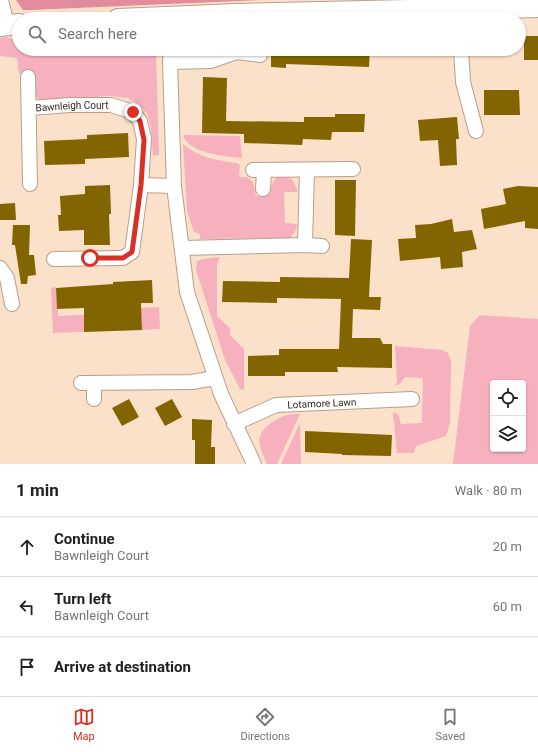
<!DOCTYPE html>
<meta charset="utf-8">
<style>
:root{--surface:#fff;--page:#f2f2f2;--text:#202124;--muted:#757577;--line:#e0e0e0;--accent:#d93025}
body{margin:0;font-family:Roboto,sans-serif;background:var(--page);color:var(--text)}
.controls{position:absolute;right:12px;bottom:12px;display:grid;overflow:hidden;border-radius:4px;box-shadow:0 1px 3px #0004}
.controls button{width:36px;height:36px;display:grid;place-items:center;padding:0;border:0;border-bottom:1px solid var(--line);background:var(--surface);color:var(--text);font:20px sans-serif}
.stop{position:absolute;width:12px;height:12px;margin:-9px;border:3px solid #d93025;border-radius:50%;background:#fff}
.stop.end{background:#d93025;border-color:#fff;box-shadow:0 1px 4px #0008}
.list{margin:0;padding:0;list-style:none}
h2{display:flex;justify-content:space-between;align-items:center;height:52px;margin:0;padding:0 16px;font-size:17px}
h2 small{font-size:13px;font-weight:400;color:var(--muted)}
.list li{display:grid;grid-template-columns:26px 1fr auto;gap:12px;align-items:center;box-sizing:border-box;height:60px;padding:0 16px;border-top:1px solid var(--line)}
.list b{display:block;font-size:15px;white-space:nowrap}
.list p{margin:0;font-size:13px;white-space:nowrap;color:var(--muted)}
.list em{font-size:13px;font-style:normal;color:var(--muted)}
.icon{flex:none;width:22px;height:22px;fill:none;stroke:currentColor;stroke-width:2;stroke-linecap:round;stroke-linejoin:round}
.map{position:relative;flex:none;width:538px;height:464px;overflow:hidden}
.search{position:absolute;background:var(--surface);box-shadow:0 1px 3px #0004;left:12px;right:12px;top:12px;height:44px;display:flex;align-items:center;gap:10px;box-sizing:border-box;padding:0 14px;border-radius:22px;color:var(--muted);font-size:15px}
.sheet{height:232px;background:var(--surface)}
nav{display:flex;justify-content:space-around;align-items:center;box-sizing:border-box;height:56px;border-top:1px solid var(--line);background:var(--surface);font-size:11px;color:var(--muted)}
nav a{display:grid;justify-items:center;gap:2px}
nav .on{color:var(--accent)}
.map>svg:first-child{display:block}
.green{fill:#f7b0be;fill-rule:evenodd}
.forest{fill:#e18b9d}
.building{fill:#826500}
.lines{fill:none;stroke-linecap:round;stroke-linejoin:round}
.minor-casing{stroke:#b89e89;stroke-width:16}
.secondary-casing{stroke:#b89e89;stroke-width:22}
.minor{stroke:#fff;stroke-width:14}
.secondary{stroke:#fff;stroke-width:20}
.route{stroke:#d93025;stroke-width:5}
.labels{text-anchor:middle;stroke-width:4;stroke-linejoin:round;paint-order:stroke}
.street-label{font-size:10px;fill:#332920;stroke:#fdf1e8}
</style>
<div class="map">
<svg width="538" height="464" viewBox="0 0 538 464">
<rect width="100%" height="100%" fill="#fce1ca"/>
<path class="green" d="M 6,37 L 19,41 L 19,49 L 155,49 L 156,52 L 159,155 L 153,156 L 151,128 L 147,113 L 138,104 L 128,98 L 110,96 L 41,100 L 35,97 L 34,74 L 19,74 L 17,58 L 0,56 L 0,38 Z
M 183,135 L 240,136 L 242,158 C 227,157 187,153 183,135 Z
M 183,144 C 198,157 218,161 237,163 L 240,165 L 239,177 L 247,177 L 253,182 L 256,196 L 270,195 C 271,180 276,172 292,179 L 297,189 L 297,192 L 284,192 L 285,223 L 297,224 L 296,230 L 291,237 L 284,241 L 265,238 L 200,239 L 200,234 L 194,232 L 187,211 Z
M 220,257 L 217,264 L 217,316 L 230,328 L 230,335 L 244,349 L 244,390 L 240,389 L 225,360 L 196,270 L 197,261 L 203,259 Z
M 56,287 L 58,316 L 96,314 L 101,331 L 53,333 L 51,288 Z
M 159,307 L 160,329 L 142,330 L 141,308 Z
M 480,315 L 538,319 L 538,464 L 453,464 L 470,326 ZM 493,383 L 523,383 L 523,449 L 493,449 Z
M 395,346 L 442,350 L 448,353 L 451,361 L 450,423 L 446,436 L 416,446 L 414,453 L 397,453 L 393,412 L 398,414 L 401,424 L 422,423 L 423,378 L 405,377 L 400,384 L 394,386 L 397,382 Z
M 300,414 L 277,464 L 267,464 C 264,456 257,445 260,436 C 263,427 276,419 284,416 C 289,414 295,414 300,414 Z
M 300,423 L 301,464 L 281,464 Z"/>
<path class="forest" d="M 16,0 L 262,0 L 30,10 L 23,10 Z"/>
<path class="building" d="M 524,36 L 538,36 L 538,60 L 524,60 Z
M 271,49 L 370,49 L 369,67 L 286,64 L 286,68 L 271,67 Z
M 203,77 L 227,78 L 226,121 L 304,122 L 304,117 L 335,117 L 335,114 L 365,114 L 364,132 L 332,132 L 331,140 L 303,139 L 302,145 L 244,143 L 244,134 L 202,133 Z
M 484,90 L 519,90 L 520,115 L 484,115 Z
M 457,117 L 459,139 L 456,139 L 457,165 L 440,166 L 438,140 L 420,141 L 418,120 Z
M 128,133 L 129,157 L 85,159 L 85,164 L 45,165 L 44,141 L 87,139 L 87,135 Z
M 335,180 L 356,180 L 355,236 L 335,235 Z
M 110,185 L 111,214 L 109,214 L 110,245 L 84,245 L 84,230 L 59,231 L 58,215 L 61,215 L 60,196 L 85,194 L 85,186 Z
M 518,186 L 538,187 L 538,229 L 525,228 L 525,221 L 484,229 L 481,209 L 506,204 L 503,189 Z
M 15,203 L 16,220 L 0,220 L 0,204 Z
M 452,219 L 454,232 L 472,230 L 477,249 L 462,252 L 463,267 L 441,269 L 440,257 L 400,261 L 398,239 L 416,238 L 415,225 L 431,224 Z
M 13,225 L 30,225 L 29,255 L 34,255 L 36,275 L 28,276 L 27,284 L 21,284 L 15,245 L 12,245 Z
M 351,239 L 372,240 L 369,297 L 381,297 L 380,310 L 353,309 L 352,338 L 380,338 L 383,344 L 392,344 L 392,368 L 337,367 L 338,372 L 285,372 L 285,376 L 248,376 L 248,356 L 279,355 L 279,349 L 339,349 L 341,299 L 277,298 L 277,303 L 222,302 L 223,281 L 280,282 L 280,277 L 349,278 Z
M 152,280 L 153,303 L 141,303 L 142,330 L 84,332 L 84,308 L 57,309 L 56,288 L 113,284 L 113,282 Z
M 129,399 L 139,417 L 122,426 L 112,408 Z
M 172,399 L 182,417 L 165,426 L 155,408 Z
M 192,419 L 212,420 L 211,447 L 215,447 L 215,464 L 195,464 L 195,440 L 192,440 Z
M 305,431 L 392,435 L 391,456 L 342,455 L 342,454 L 305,452 Z"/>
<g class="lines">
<defs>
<g id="minor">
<path d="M 1,0 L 7,25"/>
<path d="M 171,49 L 170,62 L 174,186 L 187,292 L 221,394 L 254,464"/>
<path d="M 461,49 L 463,82 L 476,131"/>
<path d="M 170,62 L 211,61 L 237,52 L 260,55"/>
<path d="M 28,77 L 30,184"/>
<path id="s1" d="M 29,108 L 70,105 L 111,105 L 133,112 L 140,121 L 144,139 L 141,185 L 132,252 L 123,258 L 120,258 L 54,259"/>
<path d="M 253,170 L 353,169"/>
<path d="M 141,185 L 174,186"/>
<path d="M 263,189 L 264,171"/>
<path d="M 305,245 L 307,170"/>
<path d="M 182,248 L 305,245 L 322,246"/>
<path d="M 0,268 L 7,278 L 12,304"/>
<path d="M 81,383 L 192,382 L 215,378"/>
<path d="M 94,399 L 94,383"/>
<path id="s2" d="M 234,424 L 276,405 L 412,399"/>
</g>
<path id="secondary" d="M 118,19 L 236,14 L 538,7
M 0,26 L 19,24"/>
</defs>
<use href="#minor" class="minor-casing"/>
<use href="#secondary" class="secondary-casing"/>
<use href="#minor" class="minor"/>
<use href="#secondary" class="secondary"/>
</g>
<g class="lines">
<path class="route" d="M 90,258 L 123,258 L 132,252 L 141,185 L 144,140 L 140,121 L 133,112"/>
</g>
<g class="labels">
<g class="street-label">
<text dy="4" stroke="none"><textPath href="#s1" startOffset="43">Bawnleigh Court</textPath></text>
<text dy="4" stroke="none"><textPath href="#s2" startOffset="92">Lotamore Lawn</textPath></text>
</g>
</g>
</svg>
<div class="controls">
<button><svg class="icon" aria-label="locate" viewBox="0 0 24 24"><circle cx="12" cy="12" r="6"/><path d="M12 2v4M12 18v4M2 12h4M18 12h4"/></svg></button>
<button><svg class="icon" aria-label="layers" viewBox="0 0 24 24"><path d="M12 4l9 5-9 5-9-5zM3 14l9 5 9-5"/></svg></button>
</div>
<div class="stop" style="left:90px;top:258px"></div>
<div class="stop end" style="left:133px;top:112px"></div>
<div class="search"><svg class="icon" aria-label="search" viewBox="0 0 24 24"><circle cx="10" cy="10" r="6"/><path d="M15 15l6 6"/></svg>Search here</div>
</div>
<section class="sheet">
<h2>1 min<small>Walk · 80 m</small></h2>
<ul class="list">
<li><svg class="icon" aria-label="ahead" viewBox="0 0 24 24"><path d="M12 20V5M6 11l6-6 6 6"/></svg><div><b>Continue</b><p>Bawnleigh Court</p></div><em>20 m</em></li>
<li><svg class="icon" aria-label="left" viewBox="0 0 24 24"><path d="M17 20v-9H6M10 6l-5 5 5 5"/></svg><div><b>Turn left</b><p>Bawnleigh Court</p></div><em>60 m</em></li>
<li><svg class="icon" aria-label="arrive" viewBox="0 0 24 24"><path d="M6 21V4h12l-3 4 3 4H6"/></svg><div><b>Arrive at destination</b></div></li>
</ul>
</section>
<nav>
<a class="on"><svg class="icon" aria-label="map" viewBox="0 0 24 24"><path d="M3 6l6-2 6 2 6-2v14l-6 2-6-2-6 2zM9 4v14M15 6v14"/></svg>Map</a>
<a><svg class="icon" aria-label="directions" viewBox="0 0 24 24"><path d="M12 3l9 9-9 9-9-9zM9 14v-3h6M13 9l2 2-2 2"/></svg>Directions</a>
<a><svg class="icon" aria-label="saved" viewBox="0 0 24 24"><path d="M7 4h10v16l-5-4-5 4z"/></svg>Saved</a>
</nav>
